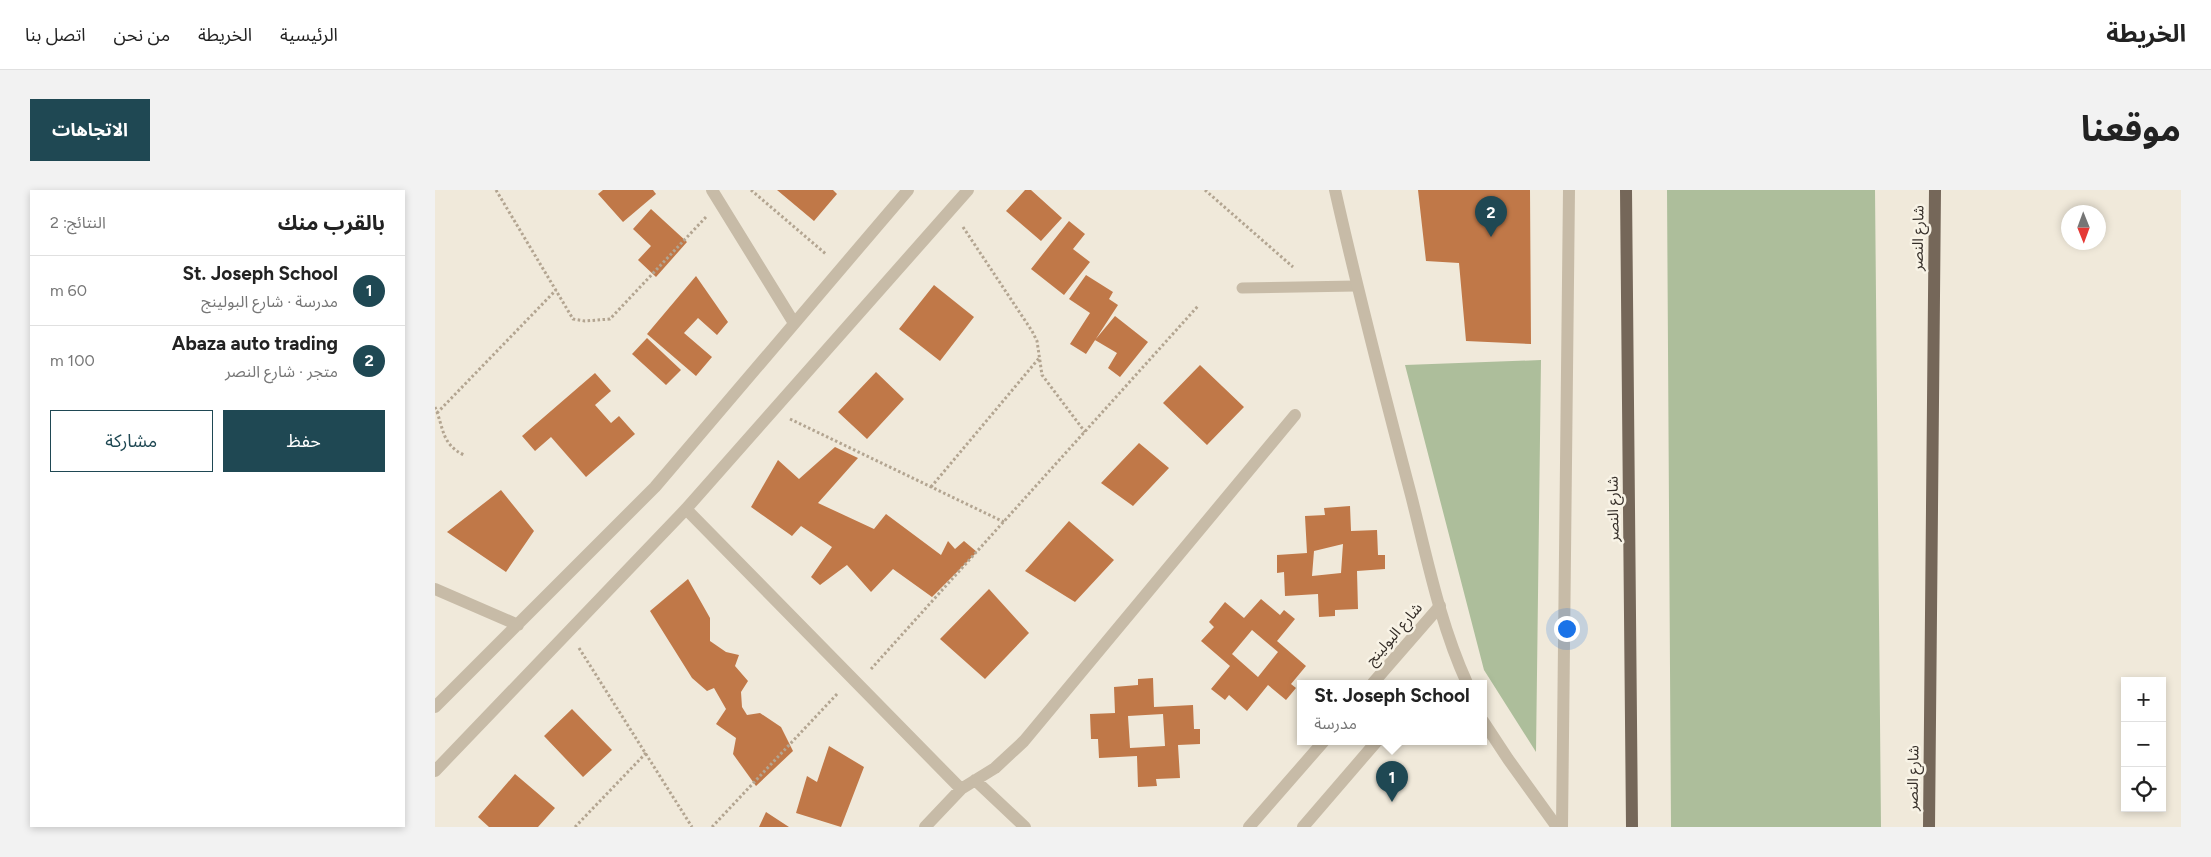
<!DOCTYPE html>
<html lang="ar">
<meta charset="utf-8">
<style>
:root{--surface:#fff;--page:#f2f2f2;--text:#222;--muted:#767676;--line:#e0e0e0;--accent:#1f4853}
body{margin:0;font-family:Figtree,"Noto Sans Arabic",sans-serif;background:var(--page);color:var(--text);direction:rtl}
.controls{position:absolute;right:15px;bottom:15px;display:grid;overflow:hidden;border-radius:0px;box-shadow:0 2px 8px #0003}
.controls button{width:45px;height:45px;display:grid;place-items:center;padding:0;border:0;border-bottom:1px solid var(--line);background:var(--surface);color:var(--text);font:25px sans-serif}
.compass{position:absolute;left:1626px;top:15px;width:45px;height:45px;border-radius:50%;background:var(--surface);box-shadow:0 2px 8px #0003;rotate:179deg}
.you{position:absolute;left:1131px;top:438px;width:18px;height:18px;margin:-12px;border:4px solid #fff;border-radius:50%;background:#1a73e8;box-shadow:0 0 0 8px #1a73e833}
.badge{display:grid;place-items:center;width:32px;height:32px;border-radius:50%;background:var(--accent);color:#fff;font-size:16px;font-weight:700}
.pin{position:absolute;translate:-50% -41px;filter:drop-shadow(0 1px 2px #0008)}
.pin::after{content:'';position:absolute;top:26px;width:18px;height:15px;background:inherit;clip-path:polygon(0 0,100% 0,50% 100%)}
.popup{position:absolute;left:862px;top:490px;width:190px;height:65px;box-sizing:border-box;display:grid;place-content:center;border-radius:0px;background:var(--surface);filter:drop-shadow(0 1px 4px #0005);font-size:16px;white-space:nowrap;color:var(--muted)}
.popup b{font-size:19px;color:var(--text)}
.popup::after{content:'';position:absolute;left:50%;top:100%;margin-left:-10px;border:10px solid transparent;border-top-color:var(--surface)}
.list{margin:0;padding:0;list-style:none}
h2{display:flex;justify-content:space-between;align-items:center;height:65px;margin:0;padding:0 20px;font-size:21px}
h2 small{font-size:16px;font-weight:400;color:var(--muted)}
.list li{display:grid;grid-template-columns:32px 1fr auto;gap:15px;align-items:center;box-sizing:border-box;height:70px;padding:0 20px;border-top:1px solid var(--line)}
.list b{display:block;font-size:19px;white-space:nowrap}
.list p{margin:0;font-size:16px;white-space:nowrap;color:var(--muted)}
.list em{font-size:16px;font-style:normal;color:var(--muted)}
.actions{display:flex;gap:10px;padding:15px 20px}
.actions a{flex:1;padding:11px 0;border:1px solid var(--accent);border-radius:0px;text-align:center;font-size:18px;color:var(--accent)}
.actions .main{background:var(--accent);color:#fff}
.icon{flex:none;width:28px;height:28px;fill:none;stroke:currentColor;stroke-width:2;stroke-linecap:round;stroke-linejoin:round}
.map{position:relative;flex:none;width:1746px;height:637px;overflow:hidden;direction:ltr;border-radius:0px}
header{display:flex;align-items:center;gap:30px;box-sizing:border-box;height:70px;padding:0 25px;background:var(--surface);border-bottom:1px solid var(--line)}
header strong{font-size:24px}
nav{display:flex;gap:28px;margin-inline-start:auto;font-size:18px}
.intro{display:flex;align-items:center;justify-content:space-between;box-sizing:border-box;height:120px;padding:0 30px}
h1{margin:0;font-size:35px}
.button{padding:12px 22px;border-radius:0px;background:var(--accent);color:#fff;font-size:18px;font-weight:700}
main{display:flex;gap:30px;padding:0 30px}
aside{flex:1;background:var(--surface);border-radius:0px;box-shadow:0 2px 8px #0003}
.map>svg:first-child{display:block}
.green{fill:#adbe9b}
.building{fill:#c07848;fill-rule:evenodd}
.lines{fill:none;stroke-linecap:round;stroke-linejoin:round}
.path{stroke:#b3a591;stroke-width:3;stroke-dasharray:2.5 2.5;stroke-linecap:butt}
.service{stroke:#c7bba7;stroke-width:11}
.minor{stroke:#c7bba7;stroke-width:12}
.tertiary{stroke:#c7bba7;stroke-width:12}
.primary{stroke:#756759;stroke-width:12}
.labels{text-anchor:middle;stroke-width:5;stroke-linejoin:round;paint-order:stroke}
.street-label{font-size:15px;fill:#342d27;stroke:#f8f3e6}
</style>
<header>
<strong>الخريطة</strong>
<nav><a>الرئيسية</a><a>الخريطة</a><a>من نحن</a><a>اتصل بنا</a></nav>
</header>
<div class="intro"><h1>موقعنا</h1><a class="button">الاتجاهات</a></div>
<main>
<div class="map">
<svg width="1746" height="637" viewBox="0 0 1746 637">
<rect width="100%" height="100%" fill="#f0e9da"/>
<path class="green" d="M 1232,0 L 1440,0 L 1446,637 L 1236,637 Z
M 1106,170 L 1101,562 L 1049,480 L 970,175 Z"/>
<path class="building" d="M 168,0 L 218,0 L 221,4 L 188,32 L 163,4 Z
M 342,0 L 398,0 L 402,4 L 379,31 Z
M 590,0 L 596,0 L 627,28 L 606,51 L 571,21 Z
M 983,0 L 1095,0 L 1096,154 L 1031,151 L 1024,73 L 991,71 Z
M 216,19 L 252,52 L 221,87 L 203,70 L 216,56 L 198,39 Z
M 634,31 L 650,44 L 638,59 L 655,72 L 629,105 L 596,79 Z
M 651,85 L 678,102 L 674,109 L 683,115 L 651,164 L 635,154 L 655,123 L 634,109 Z
M 261,86 L 293,132 L 282,145 L 263,128 L 249,143 L 277,167 L 261,186 L 212,144 Z
M 499,95 L 539,127 L 505,171 L 464,139 Z
M 680,126 L 713,152 L 685,187 L 673,178 L 682,163 L 660,150 Z
M 212,148 L 246,180 L 231,195 L 197,164 Z
M 765,175 L 809,217 L 772,255 L 728,213 Z
M 441,182 L 469,209 L 432,249 L 403,222 Z
M 160,183 L 176,201 L 160,215 L 176,233 L 184,226 L 200,244 L 151,287 L 116,247 L 100,261 L 87,246 Z
M 704,253 L 734,278 L 698,316 L 666,293 Z
M 400,257 L 423,268 L 383,313 L 439,339 L 451,324 L 506,365 L 513,351 L 520,359 L 529,351 L 542,362 L 497,407 L 458,379 L 436,402 L 412,375 L 385,395 L 376,387 L 397,357 L 366,336 L 357,346 L 316,317 L 343,270 L 364,289 Z
M 66,300 L 99,341 L 71,382 L 12,342 Z
M 915,316 L 916,341 L 942,340 L 943,365 L 950,365 L 950,379 L 922,381 L 923,419 L 900,420 L 900,426 L 884,427 L 883,404 L 850,406 L 849,382 L 842,383 L 842,365 L 872,363 L 870,326 L 890,325 L 889,318 ZM 908,354 L 906,383 L 877,386 L 879,361 Z
M 634,331 L 679,370 L 640,412 L 590,381 Z
M 253,389 L 275,428 L 275,451 L 291,462 L 304,465 L 300,476 L 313,491 L 306,502 L 307,517 L 312,525 L 325,523 L 346,537 L 358,561 L 321,596 L 298,564 L 301,548 L 281,534 L 291,519 L 279,498 L 272,501 L 257,488 L 215,421 Z
M 554,399 L 594,443 L 550,489 L 505,449 Z
M 826,409 L 845,425 L 849,420 L 860,429 L 842,451 L 871,476 L 856,494 L 861,498 L 851,510 L 833,495 L 812,521 L 794,505 L 790,510 L 776,499 L 795,476 L 766,451 L 779,437 L 774,432 L 790,412 L 809,428 ZM 817,440 L 843,462 L 823,487 L 797,464 Z
M 718,488 L 719,517 L 758,515 L 759,539 L 765,539 L 765,554 L 743,555 L 745,588 L 721,589 L 722,596 L 703,597 L 702,566 L 664,568 L 663,549 L 656,549 L 655,524 L 680,523 L 679,497 L 703,495 L 703,489 ZM 728,524 L 730,556 L 695,558 L 693,526 Z
M 137,519 L 177,560 L 148,587 L 109,546 Z
M 394,556 L 429,577 L 406,637 L 361,623 L 372,586 L 382,592 Z
M 80,584 L 120,618 L 103,637 L 54,637 L 43,627 Z
M 331,622 L 354,637 L 324,637 Z"/>
<g class="lines">
<path class="path" d="M 61,0 L 138,129 L 150,131 L 175,129 L 271,27
M 316,0 L 392,65
M 770,0 L 858,77
M 528,37 L 597,141 L 602,151 L 607,185 L 650,242
M 0,217 C 9,238 6,254 29,265
M 2,223 L 121,100
M 355,229 L 569,332
M 496,297 L 605,167
M 144,458 L 257,637
M 436,479 L 763,116
M 140,637 L 211,563
M 277,637 L 403,503"/>
<path class="service" d="M 807,98 L 921,96"/>
<path class="minor" d="M 277,0 L 359,133
M 900,0 C 923,102 949,203 976,305 C 992,368 1005,434 1032,493
M 251,319 L 526,599
M 0,399 L 83,435
M 0,517 L 220,297 L 473,0
M 1048,531 L 1073,569 L 1122,637
M 0,581 L 251,319 L 533,0
M 540,590 L 590,637
M 490,637 L 526,599 L 560,578 L 589,551 L 860,225"/>
<path class="tertiary" d="M 938,493 L 1005,416
M 814,637 L 889,551
M 868,637 L 942,551
M 1127,637 L 1134,0"/>
<path class="primary" d="M 1191,0 L 1197,637
M 1494,637 L 1500,0"/>
</g>
<g class="labels">
<g class="street-label">
<text transform="translate(1483 48) rotate(-89)" y="5">شارع النصر</text>
<text transform="translate(1178 319) rotate(-91)" y="5">شارع النصر</text>
<text transform="translate(959 444) rotate(-49)" y="5">شارع البولينج</text>
<text transform="translate(1478 588) rotate(-89)" y="5">شارع النصر</text>
</g>
</g>
</svg>
<div class="controls">
<button>+</button>
<button>−</button>
<button><svg class="icon" aria-label="locate" viewBox="0 0 24 24"><circle cx="12" cy="12" r="6"/><path d="M12 2v4M12 18v4M2 12h4M18 12h4"/></svg></button>
</div>
<svg class="compass" viewBox="-18 -18 36 36"><path d="M0-13l5 13h-10z" fill="#e53935"/><path d="M0 13l5-13h-10z" fill="#767676"/></svg>
<div class="you"></div>
<div class="pin badge" style="left:957px;top:612px">1</div>
<div class="popup"><b>St. Joseph School</b>مدرسة</div>
<div class="pin badge" style="left:1056px;top:47px">2</div>
</div>
<aside>
<h2>بالقرب منك<small>النتائج: 2</small></h2>
<ul class="list">
<li><span class="badge">1</span><div><b>St. Joseph School</b><p>مدرسة · شارع البولينج</p></div><em>60 m</em></li>
<li><span class="badge">2</span><div><b>Abaza auto trading</b><p>متجر · شارع النصر</p></div><em>100 m</em></li>
</ul>
<div class="actions"><a class="main">حفظ</a><a>مشاركة</a></div>
</aside>
</main>
